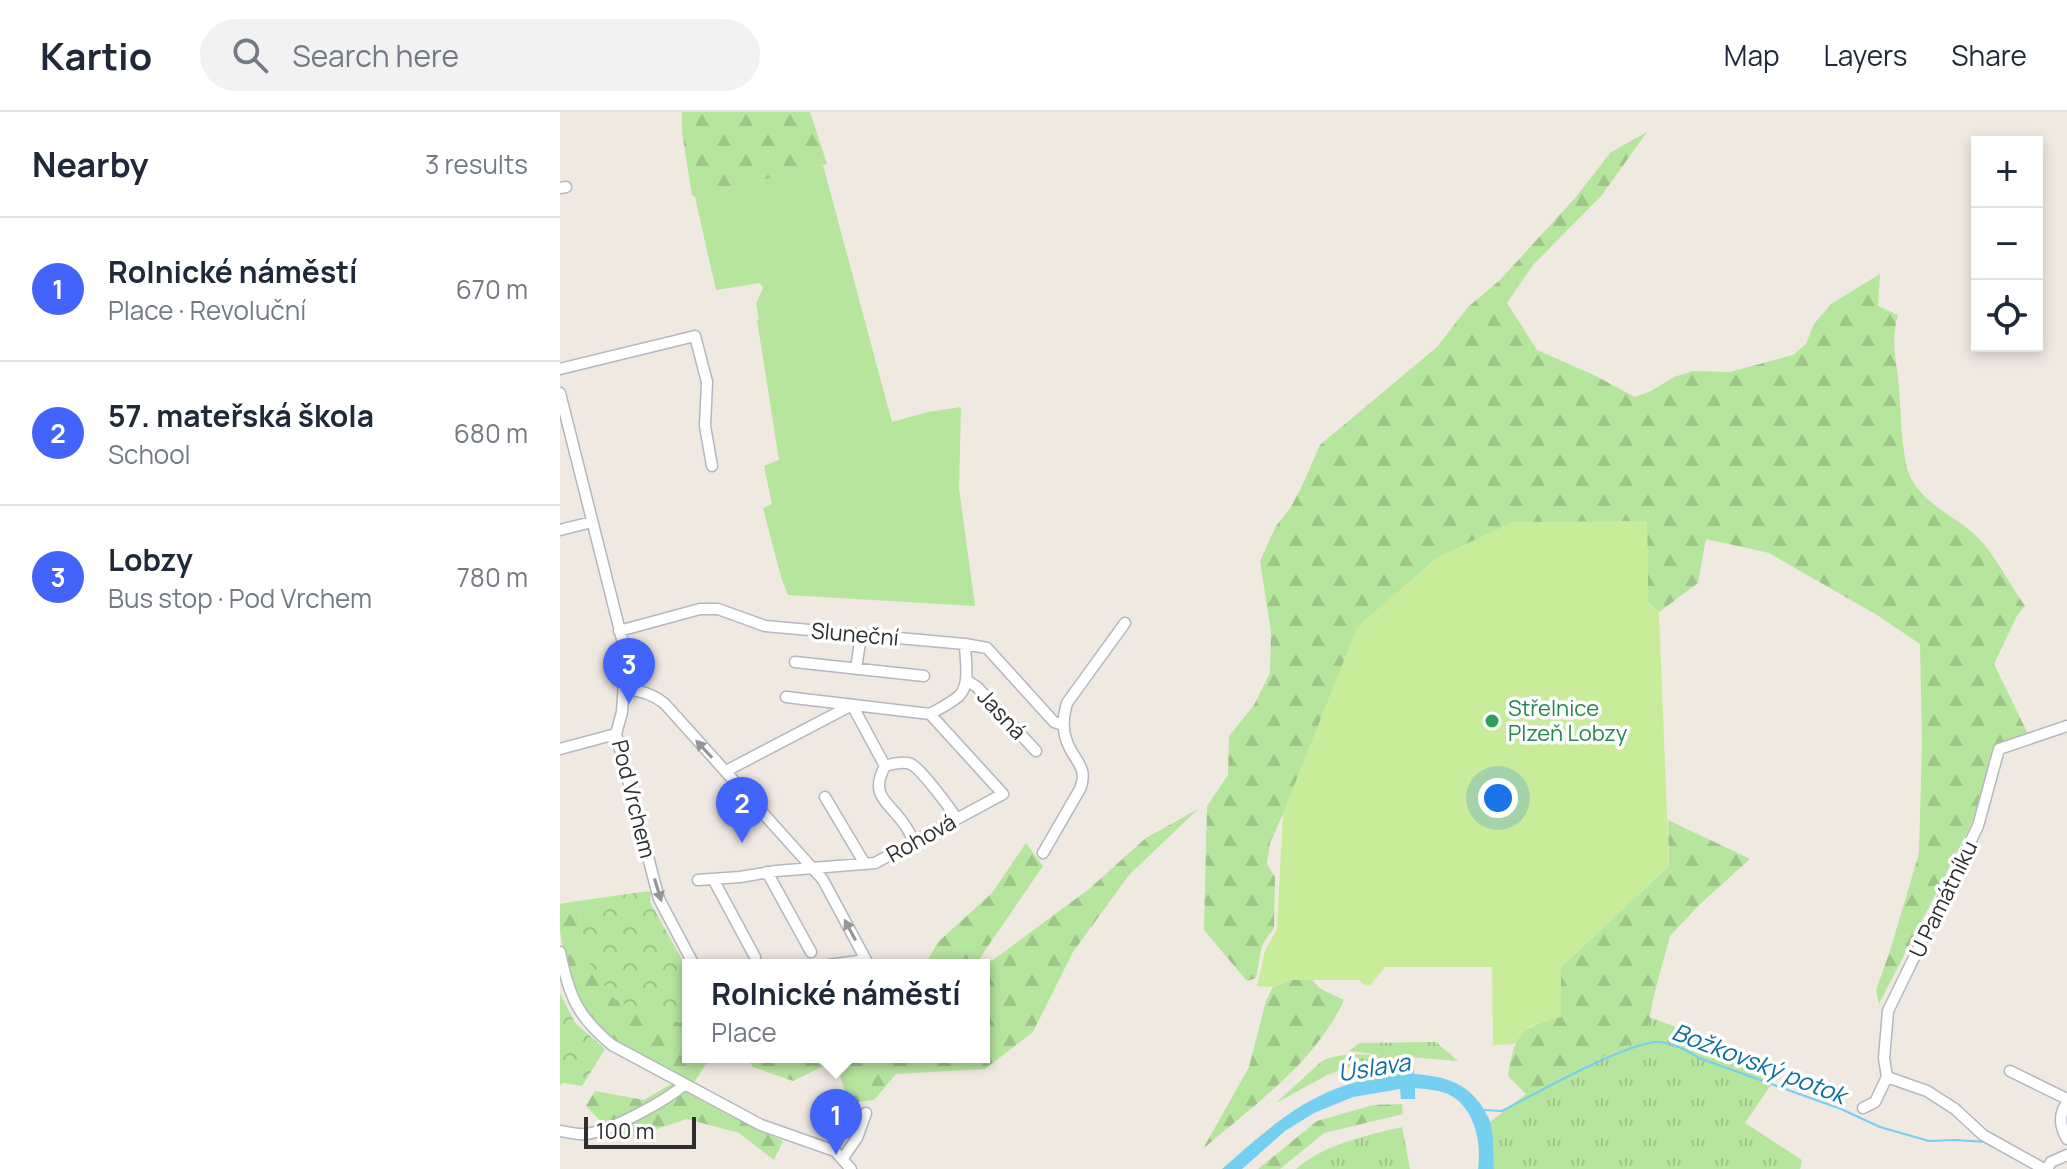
<!DOCTYPE html>
<meta charset="utf-8">
<style>
:root{--surface:#fff;--page:#f2f2f3;--text:#1f2937;--muted:#747a83;--line:#e0e1e3;--accent:#4264fb}
body{margin:0;font-family:Manrope,sans-serif;background:var(--page);color:var(--text)}
.controls{position:absolute;right:24px;top:24px;display:grid;overflow:hidden;border-radius:0px;box-shadow:0 4px 12px #0003}
.controls button{width:72px;height:72px;display:grid;place-items:center;padding:0;border:0;border-bottom:2px solid var(--line);background:var(--surface);color:var(--text);font:40px sans-serif}
.scale{position:absolute;left:24px;bottom:20px;width:112px;box-sizing:border-box;padding-left:8px;border:4px solid #2e2e2e;border-top:0;font-size:22px;line-height:28px;white-space:nowrap;color:#2e2e2e;-webkit-text-stroke:6px #fff;paint-order:stroke}
.you{position:absolute;left:938px;top:686px;width:28px;height:28px;margin:-20px;border:6px solid #fff;border-radius:50%;background:#1a73e8;box-shadow:0 0 0 12px #1a73e833}
.badge{display:grid;place-items:center;width:52px;height:52px;border-radius:50%;background:var(--accent);color:#fff;font-size:26px;font-weight:700}
.pin{position:absolute;translate:-50% -66px;filter:drop-shadow(0 2px 4px #0008)}
.pin::after{content:'';position:absolute;top:42px;width:28px;height:24px;background:inherit;clip-path:polygon(0 0,100% 0,50% 100%)}
.popup{position:absolute;left:122px;top:847px;width:308px;height:104px;box-sizing:border-box;display:grid;place-content:center;border-radius:0px;background:var(--surface);filter:drop-shadow(0 2px 6px #0005);font-size:26px;white-space:nowrap;color:var(--muted)}
.popup b{font-size:30px;color:var(--text)}
.popup::after{content:'';position:absolute;left:50%;top:100%;margin-left:-16px;border:16px solid transparent;border-top-color:var(--surface)}
.list{margin:0;padding:0;list-style:none}
h2{display:flex;justify-content:space-between;align-items:center;height:104px;margin:0;padding:0 32px;font-size:34px}
h2 small{font-size:26px;font-weight:400;color:var(--muted)}
.list li{display:grid;grid-template-columns:52px 1fr auto;gap:24px;align-items:center;box-sizing:border-box;height:144px;padding:0 32px;border-top:2px solid var(--line)}
.list b{display:block;font-size:30px;white-space:nowrap}
.list p{margin:0;font-size:26px;white-space:nowrap;color:var(--muted)}
.list em{font-size:26px;font-style:normal;color:var(--muted)}
.icon{flex:none;width:44px;height:44px;fill:none;stroke:currentColor;stroke-width:2;stroke-linecap:round;stroke-linejoin:round}
.map{position:relative;flex:none;width:1507px;height:1057px;overflow:hidden}
header{display:flex;align-items:center;gap:48px;box-sizing:border-box;height:112px;padding:0 40px;background:var(--surface);border-bottom:2px solid var(--line)}
header strong{font-size:38px}
nav{display:flex;gap:44px;margin-inline-start:auto;font-size:28px}
.search{width:560px;height:72px;background:var(--page);display:flex;align-items:center;gap:20px;box-sizing:border-box;padding:0 28px;border-radius:44px;color:var(--muted);font-size:30px}
main{display:flex}
aside{flex:1;background:var(--surface)}
.map>svg:first-child{display:block}
.grass{fill:url(#grass-tufts)}
.forest{fill:url(#forest-firs)}
.park{fill:url(#park-crowns)}
.garden{fill:#b6e59e}
.pitch{fill:#c9ec9a}
.water{fill:#75cff0}
.lines{fill:none;stroke-linecap:round;stroke-linejoin:round}
.stream{stroke:#75cff0;stroke-width:2}
.minor-casing{stroke:#b4b7c1;stroke-width:13}
.minor{stroke:#fff;stroke-width:10}
.oneway{fill:#969696}
.leisure-dot{fill:#2e9e5b;stroke:#fff;stroke-width:3}
.labels{text-anchor:middle;stroke-width:7;stroke-linejoin:round;paint-order:stroke}
.street-label{font-size:22px;fill:#2e2e2e;stroke:#fff}
.leisure-label{font-size:22px;fill:#27864d;stroke:#fff;text-anchor:start}
.water-label{font-size:24px;font-style:italic;fill:#0d6fa3;stroke:#fff}
</style>
<header>
<strong>Kartio</strong>
<div class="search"><svg class="icon" aria-label="search" viewBox="0 0 24 24"><circle cx="10" cy="10" r="6"/><path d="M15 15l6 6"/></svg>Search here</div>
<nav><a>Map</a><a>Layers</a><a>Share</a></nav>
</header>
<main>
<aside>
<h2>Nearby<small>3 results</small></h2>
<ul class="list">
<li><span class="badge">1</span><div><b>Rolnické náměstí</b><p>Place · Revoluční</p></div><em>670 m</em></li>
<li><span class="badge">2</span><div><b>57. mateřská škola</b><p>School</p></div><em>680 m</em></li>
<li><span class="badge">3</span><div><b>Lobzy</b><p>Bus stop · Pod Vrchem</p></div><em>780 m</em></li>
</ul>
</aside>
<div class="map">
<svg width="1507" height="1057" viewBox="0 0 1507 1057">
<defs>
<pattern id="grass-tufts" width="24" height="20" patternUnits="userSpaceOnUse" patternTransform="scale(2)"><rect width="24" height="20" fill="#b6e59e"/><path d="M3 7l-1-3M5 7V3M7 7l1-3M15 17l-1-3M17 17v-4M19 17l1-3" fill="none" stroke="#9dc588"/></pattern>
<pattern id="forest-firs" width="22" height="20" patternUnits="userSpaceOnUse" patternTransform="scale(2)"><rect width="22" height="20" fill="#b6e59e"/><path d="M5 1l3.5 6h-7zM16 11l3.5 6h-7z" fill="#9dc588"/></pattern>
<pattern id="park-crowns" width="20" height="18" patternUnits="userSpaceOnUse" patternTransform="scale(2)"><rect width="20" height="18" fill="#b6e59e"/><path d="M2 6a3 3 0 1 1 6 0M12 15a3 3 0 1 1 6 0" fill="none" stroke="#9dc588"/></pattern>
</defs>
<rect width="100%" height="100%" fill="#efe9e1"/>
<path class="grass" d="M 1089,905 L 1223,955 L 1185,1011 L 1242,1048 L 1240,1057 L 934,1057 L 930,1010 L 966,982 L 1086,924 Z
M 876,930 L 898,949 L 837,944 L 835,947 L 804,950 L 767,963 L 716,991 L 762,949 C 781,940 801,943 821,943 L 789,939 L 799,931 Z
M 842,1015 L 850,1057 L 736,1057 C 765,1032 805,1024 842,1015 Z"/>
<path class="forest" d="M 122,0 L 250,0 L 267,52 L 135,85 L 132,83 L 122,20 Z
M 1087,20 L 1042,83 L 973,153 L 947,191 L 977,238 L 1034,263 L 1075,285 L 1091,279 L 1114,265 L 1133,259 L 1170,260 L 1233,243 L 1246,232 L 1254,212 L 1271,192 L 1320,162 L 1318,194 L 1338,203 C 1330,230 1337,249 1339,276 C 1341,302 1341,331 1347,356 C 1358,394 1401,404 1424,432 C 1439,451 1451,474 1465,494 L 1457,504 L 1434,552 L 1468,622 L 1436,636 L 1411,713 L 1319,892 L 1316,878 L 1330,839 L 1359,741 L 1362,632 L 1360,532 L 1317,503 L 1209,441 L 1146,427 L 1138,471 L 1099,500 L 1088,490 L 1087,410 L 878,445 L 798,515 L 723,702 L 710,731 L 707,752 L 715,765 L 714,816 L 702,833 L 696,866 L 687,869 L 644,818 L 647,694 L 668,663 L 669,624 L 694,593 L 710,561 L 711,520 L 700,449 L 716,414 L 731,395 L 742,374 L 760,333 L 877,235 L 908,195 L 940,168 L 1015,86 L 1051,40 Z
M 638,697 L 569,763 L 513,840 L 473,920 L 425,957 L 336,962 L 314,988 L 288,991 L 276,948 L 233,969 L 193,955 L 186,946 L 150,946 L 133,972 L 51,926 L 21,892 L 7,860 L 0,819 L 0,792 L 18,789 L 25,844 L 76,898 L 128,913 L 128,945 L 424,945 L 424,853 L 365,853 L 378,830 L 432,781 L 466,731 L 483,754 L 415,853 L 433,848 L 529,777 L 586,726 Z
M 1108,708 L 1190,747 L 1139,793 L 1110,824 L 1094,883 L 1086,924 L 966,982 L 948,964 C 956,920 958,917 1001,904 L 1000,856 L 1109,754 Z
M 732,868 L 752,868 L 761,877 L 784,888 C 756,950 694,993 643,1037 L 689,955 L 706,889 L 713,875 Z
M 111,972 L 174,1006 L 223,1029 L 214,1048 L 179,1021 L 127,1007 L 60,1029 L 26,994 L 35,979 L 84,988 Z
M 842,992 L 843,1002 L 764,1021 L 720,1057 L 698,1057 L 757,1009 L 813,993 Z"/>
<path class="park" d="M 89,779 L 91,781 L 90,790 L 128,858 L 128,913 L 76,898 L 53,886 L 25,844 L 18,789 Z
M 0,881 L 15,911 L 45,937 L 22,974 L 3,971 L 0,974 Z"/>
<path class="garden" d="M 263,53 L 332,310 L 368,300 L 401,295 L 399,376 L 415,494 L 228,483 L 221,465 L 203,396 L 212,392 L 204,354 L 219,348 L 197,208 L 199,207 L 196,192 L 203,176 L 200,171 L 156,178 L 135,85 Z"/>
<path class="pitch" d="M 1087,409 L 1088,490 L 1099,500 L 1109,754 L 1001,855 L 1001,905 L 970,914 L 954,932 L 933,933 L 932,855 L 825,855 L 810,874 L 801,871 L 800,868 L 732,868 L 713,875 L 697,874 L 705,839 L 717,817 L 723,702 L 797,515 L 878,445 L 953,410 Z"/>
<path class="water" d="M 840,952 L 854,952 L 854,962 C 883,964 907,970 923,996 C 926,1002 930,1007 931,1013 C 934,1027 933,1043 934,1057 L 918,1057 C 922,1031 915,995 888,982 C 878,978 866,977 855,976 L 855,987 L 841,987 L 840,977 L 793,985 L 754,1001 L 725,1019 L 682,1057 L 662,1057 C 720,1006 759,970 840,962 Z"/>
<g class="lines">
<path class="stream" d="M 923,998 L 942,999 C 973,983 1070,928 1100,930 C 1115,932 1126,938 1139,946 L 1281,997 L 1320,1015 L 1369,1029 L 1395,1028 L 1426,1030"/>
<defs>
<path id="minor" d="M 0,76 L 6,75
M 0,257 L 135,224 L 147,270 L 145,314 L 152,354
M 0,281 L 66,543 L 62,600 L 56,622 L 99,787 L 134,853
M 0,418 L 32,410
M 59,519 L 140,497 L 158,497 L 205,514 L 405,532 L 427,536 L 494,610 L 503,613
M 235,550 L 364,564
M 296,557 L 301,523
M 406,568 L 417,575 L 476,639
M 64,577 C 80,578 93,582 105,592 L 263,768 L 306,848 L 268,853
M 370,602 C 379,597 391,591 399,584 C 411,572 405,547 405,532
M 0,637 L 56,622
M 325,654 C 332,652 343,649 351,652 C 361,657 390,696 397,707
M 325,654 C 309,684 328,689 344,712 C 348,717 351,724 354,730
M 166,659 L 292,593 L 325,654
M 265,685 L 305,752
M 483,741 L 520,677 C 529,655 514,649 507,630 C 502,617 503,604 507,591 L 565,511
M 207,760 L 251,840
M 153,767 L 195,845
M 138,768 L 180,765 L 216,759 L 315,751 L 443,682 L 370,602 L 226,585
M 0,840 C 9,884 17,904 52,933 L 201,1013 L 275,1039 L 291,1057
M 1450,959 L 1507,987
M 1327,965 L 1367,979 L 1395,997 L 1423,1023 L 1484,1057
M 1507,991 C 1498,1003 1500,1015 1507,1027
M 1303,996 L 1315,990 L 1327,965 L 1324,946 L 1328,899 L 1418,714 L 1439,637 L 1507,614
M 0,1019 C 8,1020 18,1023 26,1022 C 51,1019 105,989 124,973
M 283,1046 L 297,1026 L 306,1001
M 1487,1057 L 1491,1050 L 1507,1043"/>
</defs>
<use href="#minor" class="minor-casing"/>
<use href="#minor" class="minor"/>
</g>
<defs><path id="oneway-solid" d="M-6-.8H1V-3.2L6.5 0L1 3.2V.8H-6Z" transform="scale(2)"/></defs>
<g class="oneway">
<use href="#oneway-solid" transform="translate(144 637) rotate(-133)"/>
<use href="#oneway-solid" transform="translate(98 778) rotate(73)"/>
<use href="#oneway-solid" transform="translate(290 818) rotate(-118)"/>
</g>
<circle class="leisure-dot" cx="932" cy="609" r="8"/>
<g class="labels">
<g class="street-label">
<text transform="translate(295 522) rotate(5)" y="8">Sluneční</text>
<text transform="translate(442 602) rotate(47)" y="8">Jasná</text>
<text transform="translate(74 687) rotate(76)" y="8">Pod Vrchem</text>
<text transform="translate(361 726) rotate(-29)" y="8">Rohová</text>
<text transform="translate(1383 787) rotate(-64)" y="8">U Památníku</text>
</g>
<g class="leisure-label">
<text x="948" y="604">Střelnice<tspan x="948" dy="25">Plzeň Lobzy</tspan></text>
</g>
<g class="water-label">
<text transform="translate(1199 952) rotate(21)" y="8">Božkovský potok</text>
<text transform="translate(814 956) rotate(-9)" y="8">Úslava</text>
</g>
</g>
</svg>
<div class="controls">
<button>+</button>
<button>−</button>
<button><svg class="icon" aria-label="locate" viewBox="0 0 24 24"><circle cx="12" cy="12" r="6"/><path d="M12 2v4M12 18v4M2 12h4M18 12h4"/></svg></button>
</div>
<div class="scale">100 m</div>
<div class="you"></div>
<div class="pin badge" style="left:276px;top:1043px">1</div>
<div class="popup"><b>Rolnické náměstí</b>Place</div>
<div class="pin badge" style="left:182px;top:731px">2</div>
<div class="pin badge" style="left:69px;top:592px">3</div>
</div>
</main>
